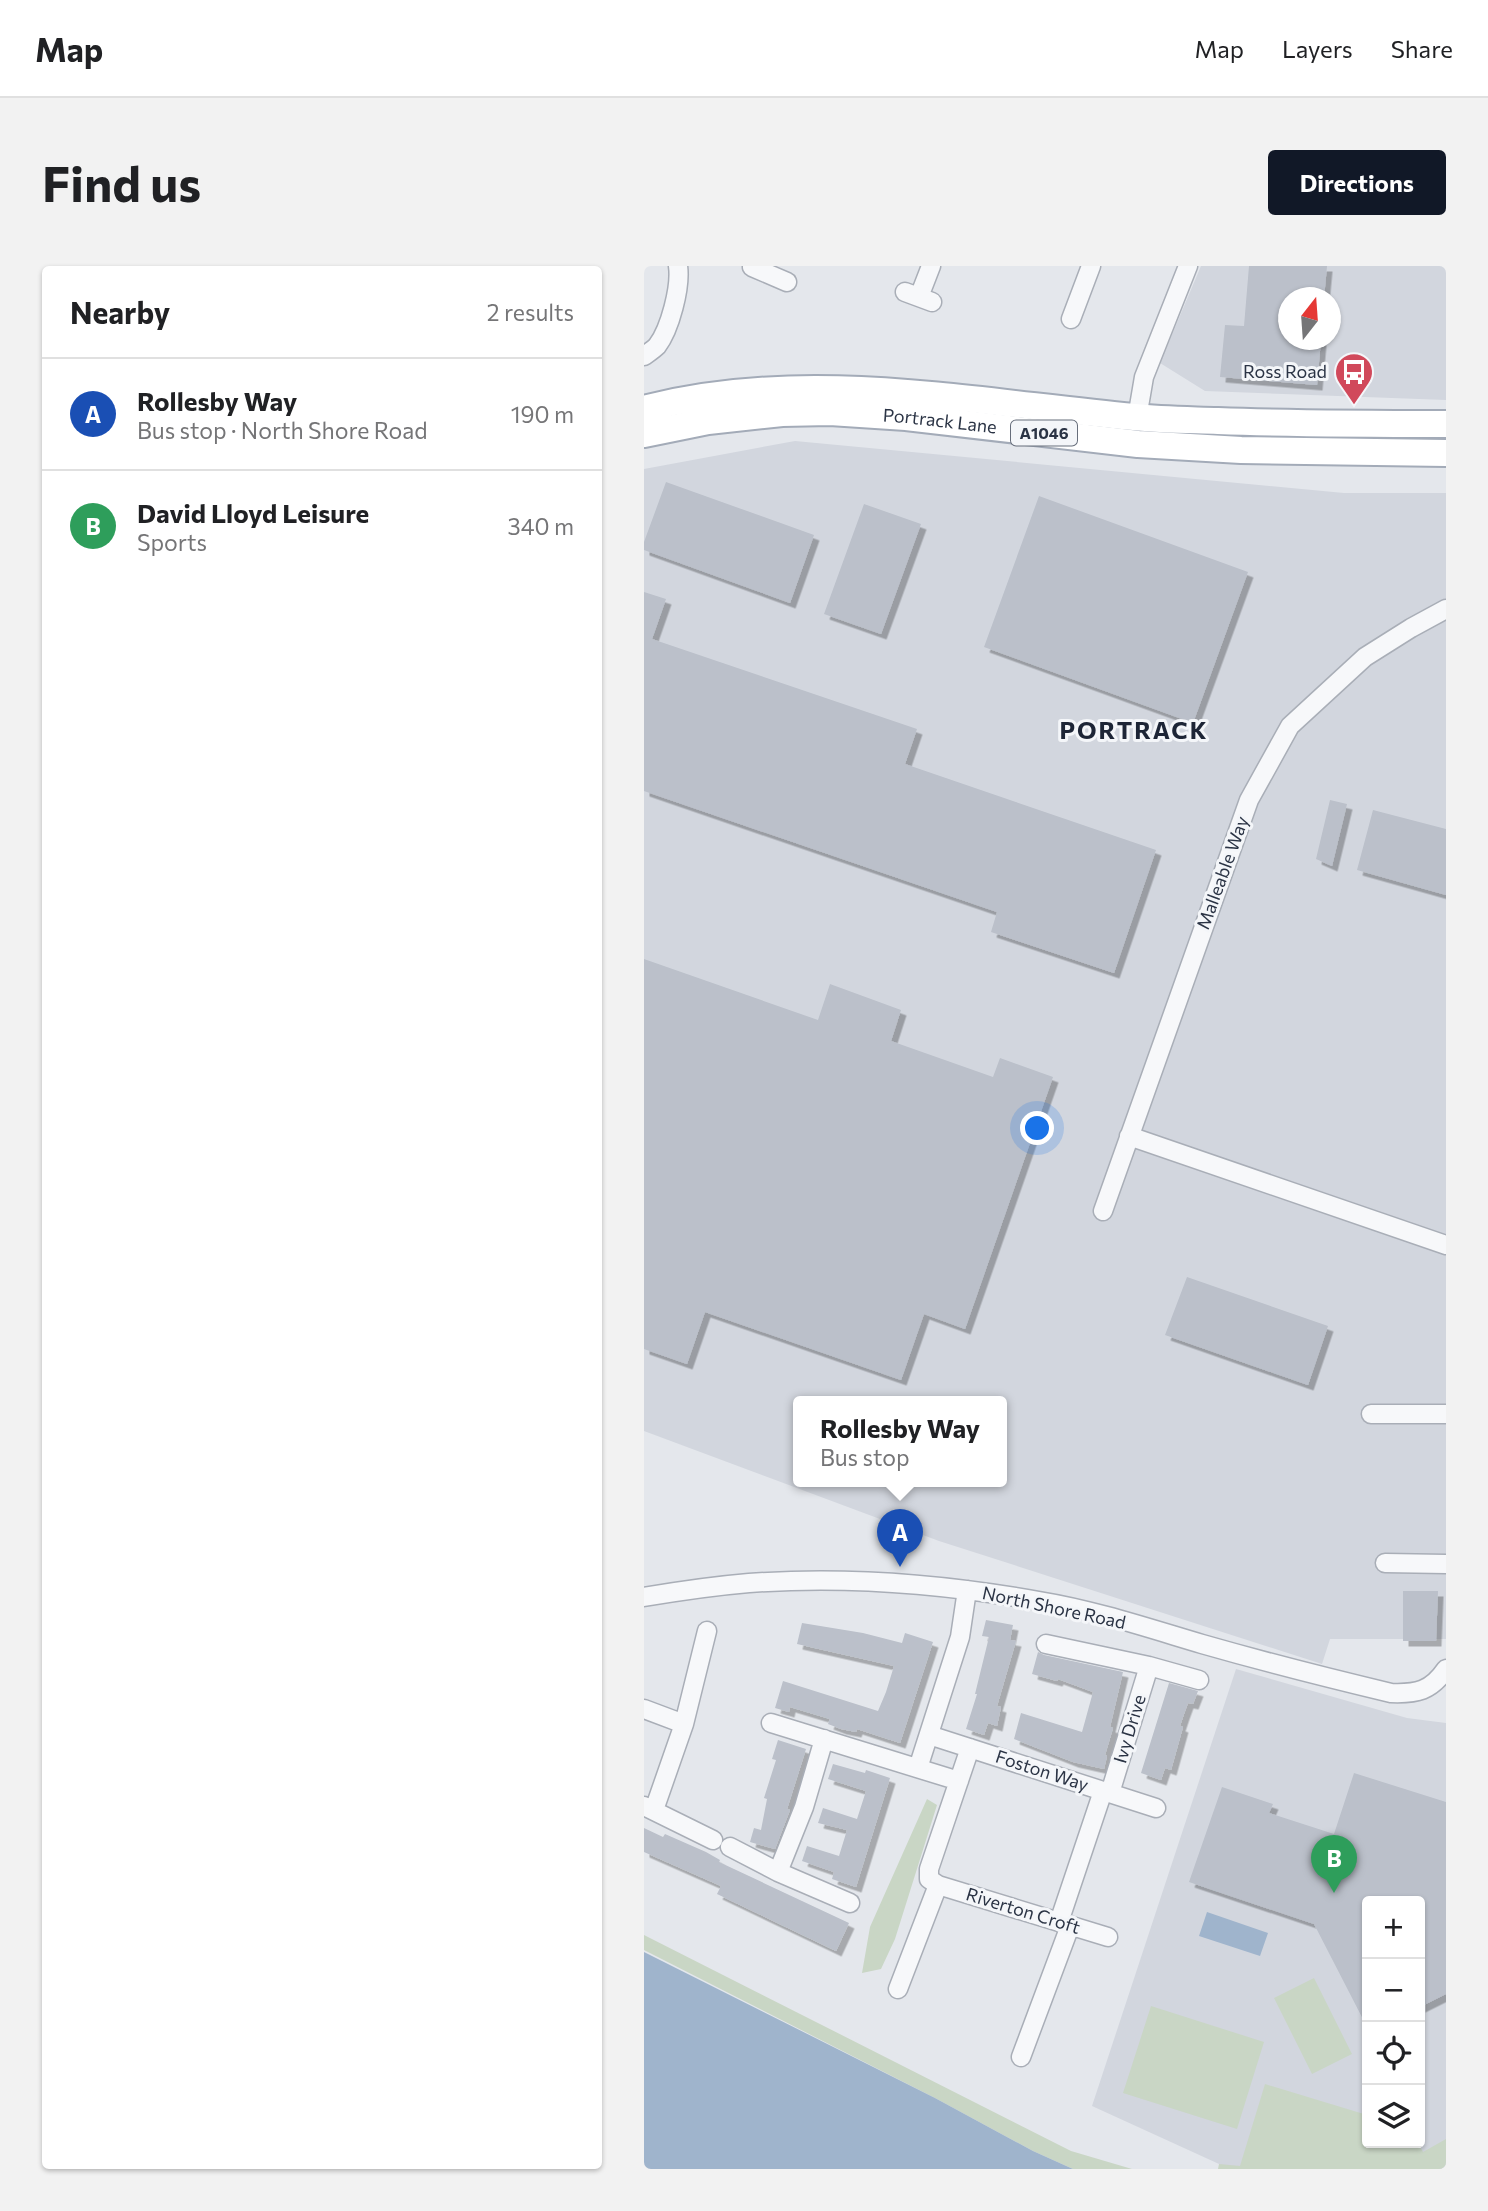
<!DOCTYPE html>
<meta charset="utf-8">
<style>
:root{--surface:#fff;--page:#f2f2f2;--text:#202124;--muted:#757577;--line:#e0e0e0;--accent:#111827}
body{margin:0;font-family:Commissioner,sans-serif;background:var(--page);color:var(--text)}
.controls{position:absolute;right:21px;bottom:21px;display:grid;overflow:hidden;border-radius:7px;box-shadow:0 2px 5px #0004}
.controls button{width:63px;height:63px;display:grid;place-items:center;padding:0;border:0;border-bottom:2px solid var(--line);background:var(--surface);color:var(--text);font:35px sans-serif}
.compass{position:absolute;left:634px;top:21px;width:63px;height:63px;border-radius:50%;background:var(--surface);box-shadow:0 2px 5px #0004;rotate:17deg}
.you{position:absolute;left:394px;top:863px;width:24px;height:24px;margin:-18px;border:5px solid #fff;border-radius:50%;background:#1a73e8;box-shadow:0 0 0 10px #1a73e833}
.badge{display:grid;place-items:center;width:46px;height:46px;border-radius:50%;background:var(--accent);color:#fff;font-size:23px;font-weight:700}
.pin{position:absolute;translate:-50% -58px;filter:drop-shadow(0 2px 4px #0008)}
.pin::after{content:'';position:absolute;top:37px;width:24px;height:21px;background:inherit;clip-path:polygon(0 0,100% 0,50% 100%)}
.popup{position:absolute;left:149px;top:1130px;width:214px;height:91px;box-sizing:border-box;display:grid;place-content:center;border-radius:7px;background:var(--surface);filter:drop-shadow(0 2px 5px #0005);font-size:23px;white-space:nowrap;color:var(--muted)}
.popup b{font-size:26px;color:var(--text)}
.popup::after{content:'';position:absolute;left:50%;top:100%;margin-left:-14px;border:14px solid transparent;border-top-color:var(--surface)}
.list{margin:0;padding:0;list-style:none}
h2{display:flex;justify-content:space-between;align-items:center;height:91px;margin:0;padding:0 28px;font-size:30px}
h2 small{font-size:23px;font-weight:400;color:var(--muted)}
.list li{display:grid;grid-template-columns:46px 1fr auto;gap:21px;align-items:center;box-sizing:border-box;height:112px;padding:0 28px;border-top:2px solid var(--line)}
.list b{display:block;font-size:26px;white-space:nowrap}
.list p{margin:0;font-size:23px;white-space:nowrap;color:var(--muted)}
.list em{font-size:23px;font-style:normal;color:var(--muted)}
.icon{flex:none;width:38px;height:38px;fill:none;stroke:currentColor;stroke-width:2;stroke-linecap:round;stroke-linejoin:round}
.map{position:relative;flex:none;width:802px;height:1903px;overflow:hidden;border-radius:7px}
header{display:flex;align-items:center;gap:42px;box-sizing:border-box;height:98px;padding:0 35px;background:var(--surface);border-bottom:2px solid var(--line)}
header strong{font-size:33px}
nav{display:flex;gap:38px;margin-inline-start:auto;font-size:24px}
.intro{display:flex;align-items:center;justify-content:space-between;box-sizing:border-box;height:168px;padding:0 42px}
h1{margin:0;font-size:49px}
.button{padding:18px 32px;border-radius:7px;background:var(--accent);color:#fff;font-size:24px;font-weight:700}
main{display:flex;gap:42px;padding:0 42px}
aside{flex:1;background:var(--surface);border-radius:7px;box-shadow:0 2px 5px #0004}
.map>svg:first-child{display:block}
.built{fill:#d2d6de;fill-rule:evenodd}
.green{fill:#c9d6c5}
.water{fill:#9fb4cc}
.building{fill:#bbc0ca;filter:url(#shadow)}
.lines{fill:none;stroke-linecap:round;stroke-linejoin:round}
.street-casing{stroke:#a9aeb7;stroke-width:21}
.primary-casing{stroke:#a3abb8;stroke-width:30}
.street{stroke:#f7f8fa;stroke-width:18}
.primary{stroke:#fff;stroke-width:26}
.labels{text-anchor:middle;stroke-width:6;stroke-linejoin:round;paint-order:stroke}
.shield{fill:#f4f6f9;stroke:#676e7b;stroke-width:2}
.shield-label{font-size:16px;font-weight:bold;fill:#2b3445}
.poi-label{font-size:18px;fill:#2b3445;stroke:#f4f6f9;text-anchor:end}
.street-label{font-size:18px;fill:#2b3445;stroke:#f4f6f9}
.district-label{font-size:24px;font-weight:bold;letter-spacing:2px;fill:#1d2536;stroke:#f4f6f9}
</style>
<header>
<strong>Map</strong>
<nav><a>Map</a><a>Layers</a><a>Share</a></nav>
</header>
<div class="intro"><h1>Find us</h1><a class="button">Directions</a></div>
<main>
<aside>
<h2>Nearby<small>2 results</small></h2>
<ul class="list">
<li><span class="badge" style="background:#1a4fb4">A</span><div><b>Rollesby Way</b><p>Bus stop · North Shore Road</p></div><em>190 m</em></li>
<li><span class="badge" style="background:#2e9e5b">B</span><div><b>David Lloyd Leisure</b><p>Sports</p></div><em>340 m</em></li>
</ul>
</aside>
<div class="map">
<svg width="802" height="1903" viewBox="0 0 802 1903">
<defs>
<filter id="shadow"><feDropShadow dx="5.5" dy="5.5" stdDeviation="0" flood-color="#0004"/></filter>
</defs>
<rect width="100%" height="100%" fill="#e4e7ec"/>
<path class="built" d="M 557,0 L 802,0 L 802,134 L 561,125 L 516,97 ZM 645,32 L 687,32 L 687,74 L 645,74 Z
M 151,175 L 700,227 L 802,227 L 802,1373 L 686,1373 L 678,1398 L 295,1275 L 0,1165 L 0,203 ZM 154,1135 L 358,1135 L 358,1215 L 154,1215 Z
M 592,1403 L 763,1452 L 802,1457 L 802,1903 L 586,1903 L 448,1840 ZM 723,1635 L 776,1635 L 776,1877 L 723,1877 Z"/>
<path class="green" d="M 283,1533 L 293,1539 L 251,1673 L 237,1703 L 218,1707 L 226,1661 Z
M 0,1669 L 427,1885 L 488,1903 L 429,1903 L 389,1885 L 291,1832 L 0,1684 Z
M 670,1712 L 708,1788 L 668,1808 L 630,1732 Z
M 507,1740 L 620,1776 L 593,1863 L 479,1827 Z
M 621,1818 L 723,1849 L 723,1877 L 774,1877 L 779,1886 L 802,1873 L 802,1903 L 574,1903 L 575,1898 L 596,1900 Z"/>
<path class="water" d="M 563,1646 L 624,1667 L 616,1690 L 555,1670 Z
M 0,1686 L 291,1832 L 389,1885 L 429,1903 L 0,1903 Z"/>
<path class="building" d="M 605,0 L 683,0 L 680,32 L 645,32 L 645,74 L 677,74 L 673,119 L 576,111 L 581,59 L 600,60 Z
M 22,216 L 170,269 L 146,337 L 0,284 L 0,276 Z
M 395,230 L 604,306 L 549,457 L 340,381 Z
M 220,238 L 277,258 L 237,368 L 180,348 Z
M 0,326 L 22,333 L 8,373 L 273,463 L 261,498 L 512,584 L 470,707 L 347,666 L 353,646 L 0,525 Z
M 686,534 L 703,538 L 688,600 L 672,593 Z
M 729,544 L 802,563 L 802,629 L 713,604 Z
M 0,693 L 174,754 L 186,718 L 257,744 L 247,775 L 349,811 L 356,792 L 409,811 L 321,1063 L 280,1048 L 257,1114 L 61,1046 L 43,1098 L 0,1083 Z
M 543,1011 L 684,1060 L 664,1119 L 521,1069 Z
M 759,1325 L 794,1325 L 792,1375 L 759,1375 Z
M 342,1354 L 369,1359 L 366,1374 L 372,1375 L 353,1440 L 357,1441 L 353,1460 L 344,1457 L 340,1469 L 322,1463 L 333,1428 L 331,1428 L 345,1371 L 338,1370 Z
M 158,1357 L 219,1367 L 258,1377 L 261,1367 L 289,1376 L 256,1477 L 213,1463 L 212,1466 L 197,1463 L 184,1458 L 186,1453 L 146,1441 L 145,1446 L 131,1442 L 139,1415 L 234,1445 L 242,1426 L 250,1400 L 153,1378 Z
M 394,1386 L 400,1389 L 479,1406 L 466,1461 L 469,1462 L 461,1489 L 463,1490 L 460,1503 L 429,1496 L 370,1473 L 377,1447 L 438,1466 L 449,1426 L 414,1413 L 413,1415 L 388,1408 Z
M 525,1417 L 554,1425 L 549,1438 L 544,1437 L 540,1448 L 536,1460 L 539,1461 L 527,1504 L 521,1502 L 517,1514 L 497,1507 Z
M 134,1474 L 162,1483 L 143,1543 L 146,1544 L 131,1583 L 106,1576 L 110,1562 L 117,1564 L 123,1533 L 120,1532 L 132,1494 L 128,1493 Z
M 189,1498 L 221,1507 L 222,1504 L 246,1512 L 212,1621 L 188,1613 L 190,1606 L 158,1595 L 163,1580 L 195,1590 L 203,1564 L 174,1557 L 179,1542 L 213,1553 L 222,1525 L 184,1513 Z
M 710,1507 L 802,1536 L 802,1728 L 776,1741 L 776,1635 L 723,1635 L 723,1761 L 670,1658 L 545,1616 L 578,1521 L 629,1538 L 625,1547 L 690,1568 Z
M 0,1562 L 19,1571 L 21,1568 L 62,1586 L 76,1594 L 75,1596 L 205,1657 L 192,1685 L 73,1628 L 77,1620 L 0,1586 Z"/>
<g class="lines">
<defs>
<path id="street" d="M 108,1 L 143,16
M 261,26 L 288,36
M 275,31 L 287,0
M 427,53 L 447,0
M 0,90 C 4,87 9,84 13,80 C 26,63 37,21 34,0
M 493,152 L 500,111 L 544,0
M 485,870 L 802,979
M 459,945 L 605,534 L 646,460 L 721,391 L 767,362 L 802,343
M 727,1148 L 802,1148
M 741,1297 L 802,1298
M 0,1331 C 35,1325 70,1320 105,1317 C 201,1310 300,1318 395,1335 C 450,1344 504,1362 558,1378 C 621,1396 684,1412 747,1427 C 773,1428 787,1425 802,1403
M 402,1378 L 505,1400 L 555,1414
M 0,1443 L 40,1458
M 127,1457 L 315,1515
M 285,1469 L 512,1542
M 274,1502 L 316,1371 L 323,1324
M 466,1527 L 505,1400
M 0,1540 L 69,1574
M 10,1544 L 40,1458 L 63,1365
M 86,1581 L 134,1606 L 206,1637
M 134,1606 L 160,1541 L 180,1473
M 294,1619 L 464,1671
M 415,1656 L 459,1525
M 254,1723 L 294,1619 L 285,1613 L 285,1603 L 326,1482
M 377,1791 L 426,1660"/>
<g id="primary">
<path d="M 0,143 C 160,101 328,136 490,151 C 518,154 546,154 574,155 C 650,158 726,158 802,158"/>
<path id="s1" d="M 0,168 L 64,155 L 138,147 L 186,146 L 262,151 L 494,178 L 597,184 L 802,187"/>
</g>
</defs>
<use href="#street" class="street-casing"/>
<use href="#primary" class="primary-casing"/>
<use href="#street" class="street"/>
<use href="#primary" class="primary"/>
</g>
<defs>
<symbol id="bus-pin" viewBox="-11 -11 22 30"><path d="M0 17L-7.5 6A9.5 9.5 0 1 1 7.5 6Z" fill="#d1495b" stroke="#f4f6f9"/><path d="M-5-6H5V4H4V6H2V4H-2V6H-4V4H-5ZM-3.5-4V0h7V-4ZM-3.5 1.2v1.5H-2V1.2ZM2 1.2v1.5H3.5V1.2Z" fill="#fff"/></symbol>
</defs>
<g fill-rule="evenodd">
<use href="#bus-pin" x="688" y="84" width="44" height="60"/>
</g>
<g class="labels">
<rect class="shield" x="367" y="154.5" width="66" height="25" rx="5"/>
<g class="shield-label">
<text x="400" y="173">A1046</text>
</g>
<g class="poi-label">
<text x="683" y="112">Ross Road</text>
</g>
<g class="street-label">
<text dy="6" stroke="none"><textPath href="#s1" startOffset="298">Portrack Lane</textPath></text>
<text transform="translate(579 607) rotate(-70)" y="6">Malleable Way</text>
<text transform="translate(410 1342) rotate(12)" y="6">North Shore Road</text>
<text transform="translate(486 1463) rotate(-73)" y="6">Ivy Drive</text>
<text transform="translate(398 1505) rotate(18)" y="6">Foston Way</text>
<text transform="translate(379 1645) rotate(17)" y="6">Riverton Croft</text>
</g>
<g class="district-label">
<text x="490" y="473">PORTRACK</text>
</g>
</g>
</svg>
<div class="controls">
<button>+</button>
<button>−</button>
<button><svg class="icon" aria-label="locate" viewBox="0 0 24 24"><circle cx="12" cy="12" r="6"/><path d="M12 2v4M12 18v4M2 12h4M18 12h4"/></svg></button>
<button><svg class="icon" aria-label="layers" viewBox="0 0 24 24"><path d="M12 4l9 5-9 5-9-5zM3 14l9 5 9-5"/></svg></button>
</div>
<svg class="compass" viewBox="-18 -18 36 36"><path d="M0-13l5 13h-10z" fill="#e53935"/><path d="M0 13l5-13h-10z" fill="#757577"/></svg>
<div class="you"></div>
<div class="pin badge" style="left:256px;top:1301px;background:#1a4fb4">A</div>
<div class="popup"><b>Rollesby Way</b>Bus stop</div>
<div class="pin badge" style="left:690px;top:1627px;background:#2e9e5b">B</div>
</div>
</main>
